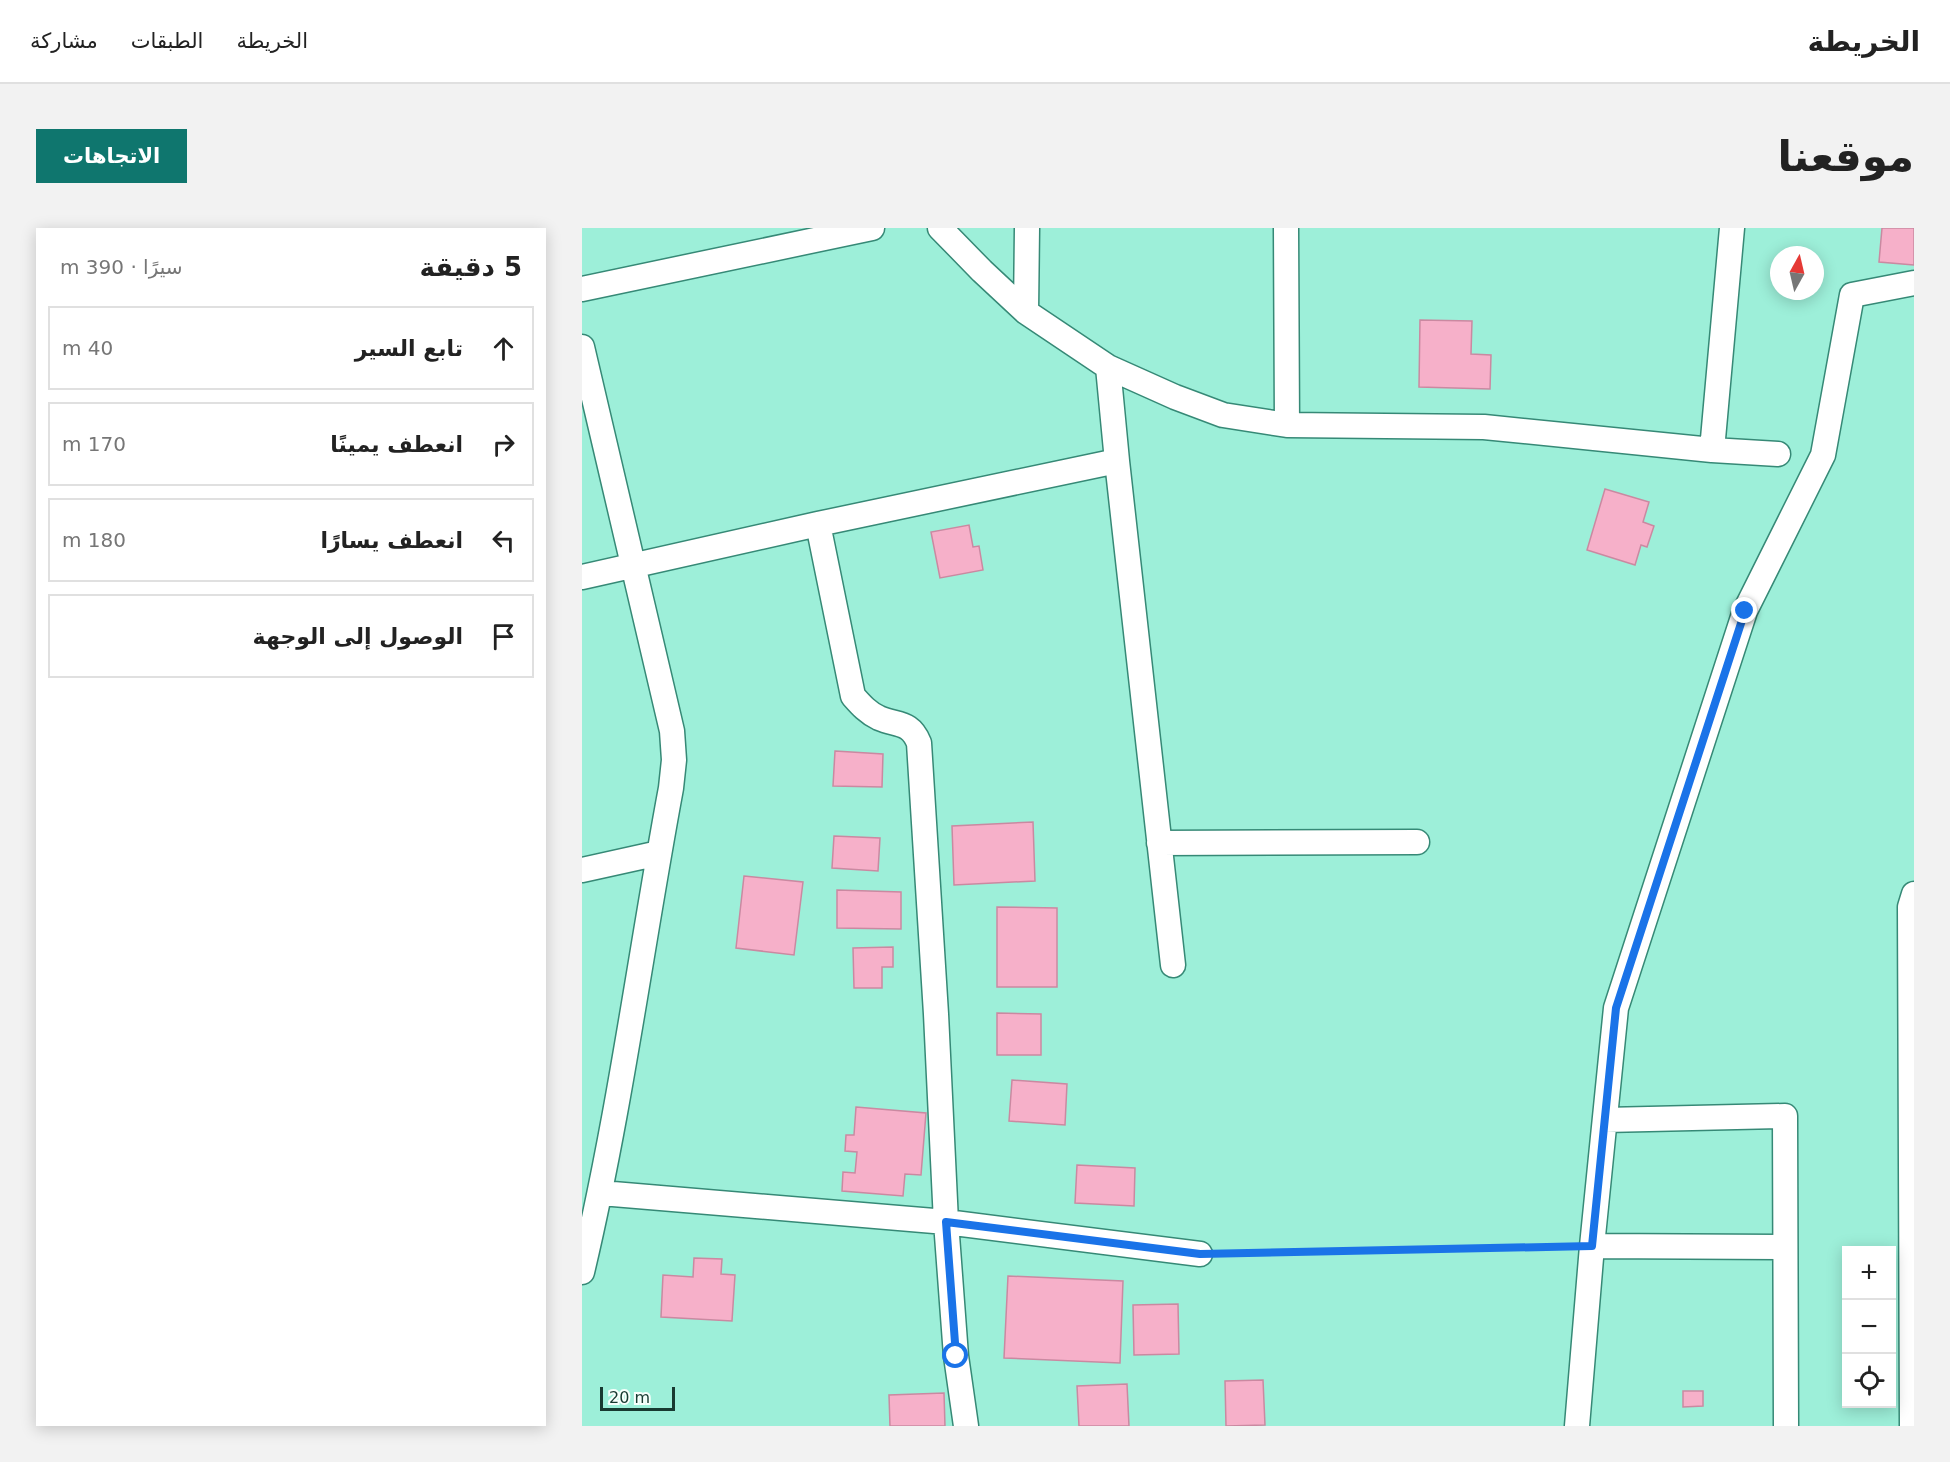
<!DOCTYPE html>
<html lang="ar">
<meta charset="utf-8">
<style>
:root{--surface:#fff;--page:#f2f2f2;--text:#222;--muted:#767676;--line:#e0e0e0;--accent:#0f766e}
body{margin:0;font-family:"DejaVu Sans",Vazirmatn,sans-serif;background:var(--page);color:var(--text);direction:rtl}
.controls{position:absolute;right:18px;bottom:18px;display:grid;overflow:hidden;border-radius:0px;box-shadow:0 3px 15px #0003}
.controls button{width:54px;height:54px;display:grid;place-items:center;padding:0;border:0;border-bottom:2px solid var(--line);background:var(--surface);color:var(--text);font:30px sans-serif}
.compass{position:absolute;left:1188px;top:18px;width:54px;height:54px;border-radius:50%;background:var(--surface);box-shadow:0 3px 15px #0003;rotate:8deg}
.scale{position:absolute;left:18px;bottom:15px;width:75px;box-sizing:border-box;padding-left:6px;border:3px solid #183a31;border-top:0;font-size:16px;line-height:21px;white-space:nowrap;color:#183a31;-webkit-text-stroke:4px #f7fffc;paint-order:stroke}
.stop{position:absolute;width:18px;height:18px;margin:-14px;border:4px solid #1a73e8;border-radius:50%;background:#fff}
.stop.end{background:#1a73e8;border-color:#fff;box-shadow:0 2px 6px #0008}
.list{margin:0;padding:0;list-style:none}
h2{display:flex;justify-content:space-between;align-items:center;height:78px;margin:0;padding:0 24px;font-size:26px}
h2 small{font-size:20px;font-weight:400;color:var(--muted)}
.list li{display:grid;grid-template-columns:39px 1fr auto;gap:18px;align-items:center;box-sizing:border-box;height:84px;margin:0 12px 12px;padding:0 12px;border:2px solid var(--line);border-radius:0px}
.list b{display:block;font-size:22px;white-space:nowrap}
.list em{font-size:20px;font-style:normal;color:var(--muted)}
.icon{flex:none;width:33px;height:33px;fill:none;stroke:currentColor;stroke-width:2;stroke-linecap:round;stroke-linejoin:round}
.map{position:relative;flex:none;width:1332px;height:1198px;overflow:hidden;direction:ltr;border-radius:0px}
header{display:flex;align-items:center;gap:36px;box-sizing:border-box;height:84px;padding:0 30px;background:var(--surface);border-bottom:2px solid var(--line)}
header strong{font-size:28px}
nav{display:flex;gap:33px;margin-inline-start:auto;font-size:21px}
.intro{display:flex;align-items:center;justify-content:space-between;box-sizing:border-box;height:144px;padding:0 36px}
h1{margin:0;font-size:42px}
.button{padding:15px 27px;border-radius:0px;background:var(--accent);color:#fff;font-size:21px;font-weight:700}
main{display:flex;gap:36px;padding:0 36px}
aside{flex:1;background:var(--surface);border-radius:0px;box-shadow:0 3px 15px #0003}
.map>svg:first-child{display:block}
.building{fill:#f6b0c9;stroke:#ca89a1;stroke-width:1.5}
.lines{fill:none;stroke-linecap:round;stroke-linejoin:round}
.minor-casing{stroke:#368976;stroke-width:27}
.path{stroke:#609c8c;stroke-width:4;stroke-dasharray:4.5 4.5;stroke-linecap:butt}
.minor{stroke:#fff;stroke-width:24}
.route{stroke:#1a73e8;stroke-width:8}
</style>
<header>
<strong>الخريطة</strong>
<nav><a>الخريطة</a><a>الطبقات</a><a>مشاركة</a></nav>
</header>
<div class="intro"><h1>موقعنا</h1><a class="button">الاتجاهات</a></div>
<main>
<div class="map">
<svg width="1332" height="1198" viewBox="0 0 1332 1198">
<rect width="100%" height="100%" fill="#9defd9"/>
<path class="building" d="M 1300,0 L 1332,0 L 1332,37 L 1297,34 Z
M 838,92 L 890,93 L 889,126 L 909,127 L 908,161 L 837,159 Z
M 1023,261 L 1067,274 L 1061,294 L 1072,298 L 1065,319 L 1059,317 L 1053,337 L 1005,322 Z
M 387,297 L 391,319 L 397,318 L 401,342 L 358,350 L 349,304 Z
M 253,523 L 301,526 L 300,559 L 251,558 Z
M 451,594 L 453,653 L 372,657 L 370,598 Z
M 252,608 L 298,610 L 296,643 L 250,640 Z
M 162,648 L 221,654 L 212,727 L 154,720 Z
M 255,662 L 319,664 L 319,701 L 255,700 Z
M 415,679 L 475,680 L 475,759 L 415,759 Z
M 311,719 L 311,739 L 300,739 L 300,760 L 272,760 L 271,720 Z
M 415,785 L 459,786 L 459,827 L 415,827 Z
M 430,852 L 485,856 L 483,897 L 427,893 Z
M 274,879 L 344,885 L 339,947 L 323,946 L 321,968 L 260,963 L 261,944 L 273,945 L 275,924 L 263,923 L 264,907 L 272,907 Z
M 495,937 L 553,940 L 552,978 L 493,975 Z
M 112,1030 L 140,1031 L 139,1046 L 153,1047 L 150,1093 L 79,1089 L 81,1047 L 111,1049 Z
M 426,1048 L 541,1053 L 538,1135 L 422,1130 Z
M 596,1076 L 597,1126 L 552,1127 L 551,1077 Z
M 681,1152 L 683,1197 L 644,1198 L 643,1153 Z
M 545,1156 L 547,1198 L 497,1198 L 495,1158 Z
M 1101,1163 L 1121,1163 L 1121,1178 L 1101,1179 Z
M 362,1165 L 363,1198 L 308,1198 L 307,1167 Z"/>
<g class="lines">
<defs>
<path id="minor" d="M 358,0 L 400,43 L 444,84 L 526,139 L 593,169 L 641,187 L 705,197 L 902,199 L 1130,222 L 1150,0
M 704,0 L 705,197
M 0,61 L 290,0
M 444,84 L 445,0
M 0,119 L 90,503 L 92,532 L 89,560 C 59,721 38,884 0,1044
M 526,139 L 535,233
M 1130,222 L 1196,226
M 0,349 L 236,296 L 535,233 L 591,737
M 577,615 L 835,614
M 0,642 L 77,625
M 1023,892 L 1203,888 L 1204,1198
M 19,965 L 364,994 L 354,786 L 337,515 C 328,493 316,498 297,490 C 286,485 279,477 271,468 L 236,296
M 1010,1018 L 1203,1019
M 384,1198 L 374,1128 L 364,994 L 618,1026
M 995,1198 L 1010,1018 L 1034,780 L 1163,383 L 1241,227 L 1270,67 L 1332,55
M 1330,1198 L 1328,679 L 1332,666"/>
</defs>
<use href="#minor" class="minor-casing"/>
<path class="path" d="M 640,1025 L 986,1019"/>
<use href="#minor" class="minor"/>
</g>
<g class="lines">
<path class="route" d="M 374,1128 L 364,994 L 618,1026 L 1010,1018 L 1034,780 L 1163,383"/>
</g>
</svg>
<div class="controls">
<button>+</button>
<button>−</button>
<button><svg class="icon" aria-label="locate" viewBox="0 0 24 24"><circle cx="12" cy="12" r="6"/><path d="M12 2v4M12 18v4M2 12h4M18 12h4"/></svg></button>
</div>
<svg class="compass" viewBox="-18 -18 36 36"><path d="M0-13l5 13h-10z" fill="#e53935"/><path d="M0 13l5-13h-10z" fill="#767676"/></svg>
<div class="scale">20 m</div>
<div class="stop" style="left:374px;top:1128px"></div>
<div class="stop end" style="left:1163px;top:383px"></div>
</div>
<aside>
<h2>5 دقيقة<small>سيرًا · 390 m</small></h2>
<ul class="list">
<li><svg class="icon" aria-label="ahead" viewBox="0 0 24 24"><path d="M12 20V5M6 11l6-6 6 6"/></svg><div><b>تابع السير</b></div><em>40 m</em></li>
<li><svg class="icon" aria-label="right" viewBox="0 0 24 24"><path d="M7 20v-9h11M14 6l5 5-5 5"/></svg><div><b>انعطف يمينًا</b></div><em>170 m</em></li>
<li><svg class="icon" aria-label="left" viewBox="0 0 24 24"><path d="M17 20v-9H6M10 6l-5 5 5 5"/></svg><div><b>انعطف يسارًا</b></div><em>180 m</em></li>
<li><svg class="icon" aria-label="arrive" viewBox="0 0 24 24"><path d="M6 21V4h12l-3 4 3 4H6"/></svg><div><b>الوصول إلى الوجهة</b></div></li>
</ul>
</aside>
</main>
